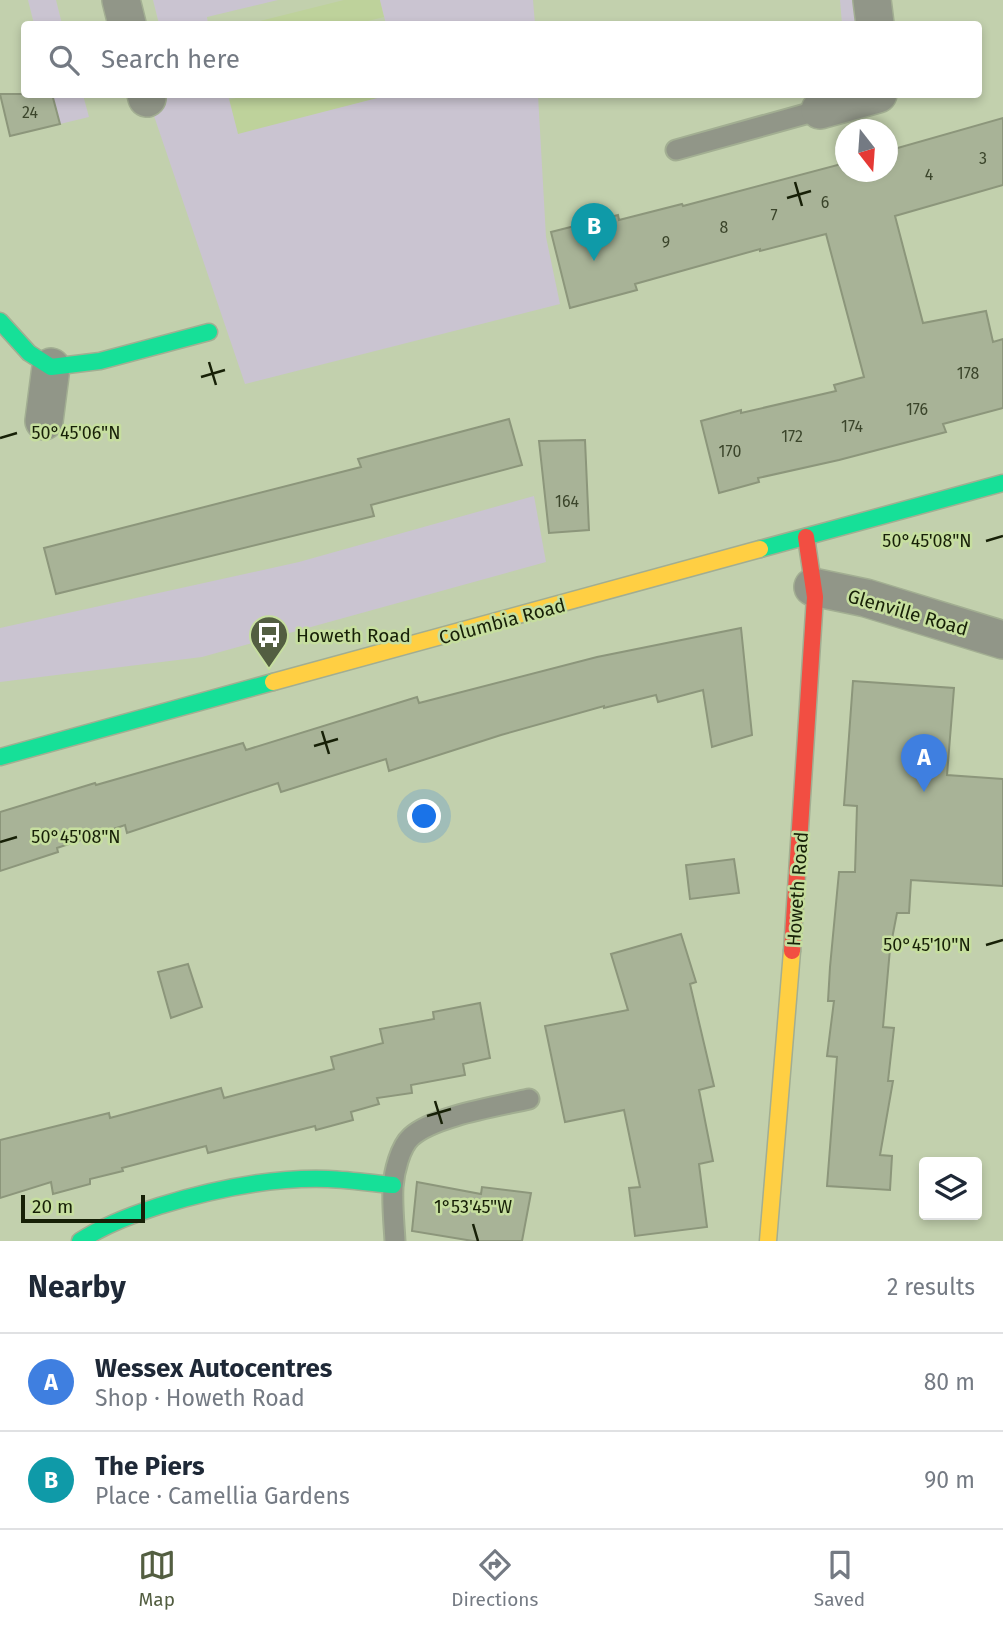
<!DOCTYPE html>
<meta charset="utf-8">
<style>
:root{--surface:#fff;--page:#f2f2f3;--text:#1f2937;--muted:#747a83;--line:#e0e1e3;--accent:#535e41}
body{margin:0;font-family:"Fira Sans",sans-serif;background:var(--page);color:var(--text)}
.controls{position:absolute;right:21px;bottom:21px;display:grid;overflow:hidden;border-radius:7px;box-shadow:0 4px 10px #0003}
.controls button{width:63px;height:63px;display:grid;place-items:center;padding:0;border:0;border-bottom:2px solid var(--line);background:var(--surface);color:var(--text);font:35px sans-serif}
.compass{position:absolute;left:835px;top:119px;width:63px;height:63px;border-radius:50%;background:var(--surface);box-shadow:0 4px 10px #0003;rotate:163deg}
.scale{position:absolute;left:21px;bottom:18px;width:124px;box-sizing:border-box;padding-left:7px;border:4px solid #172007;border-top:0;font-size:19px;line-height:24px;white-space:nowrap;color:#172007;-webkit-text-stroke:5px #c6de9f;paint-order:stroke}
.you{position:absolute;left:425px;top:817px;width:24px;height:24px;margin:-18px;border:5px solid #fff;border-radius:50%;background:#1a73e8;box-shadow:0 0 0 10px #1a73e833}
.badge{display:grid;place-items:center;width:46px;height:46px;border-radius:50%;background:var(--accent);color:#fff;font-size:23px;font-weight:700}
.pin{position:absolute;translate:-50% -58px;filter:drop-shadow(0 2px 4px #0008)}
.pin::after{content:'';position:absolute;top:37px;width:24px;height:21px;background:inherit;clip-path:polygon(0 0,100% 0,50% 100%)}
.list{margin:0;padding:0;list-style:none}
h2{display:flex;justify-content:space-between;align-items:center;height:91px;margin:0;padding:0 28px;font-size:30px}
h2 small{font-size:23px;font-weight:400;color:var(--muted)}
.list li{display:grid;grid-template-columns:46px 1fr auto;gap:21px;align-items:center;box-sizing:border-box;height:98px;padding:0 28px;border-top:2px solid var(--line)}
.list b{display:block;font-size:26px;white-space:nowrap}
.list p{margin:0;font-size:23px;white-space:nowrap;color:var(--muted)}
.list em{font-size:23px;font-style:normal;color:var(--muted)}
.icon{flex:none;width:38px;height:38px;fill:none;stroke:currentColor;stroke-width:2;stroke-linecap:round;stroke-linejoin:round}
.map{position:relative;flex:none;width:1003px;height:1241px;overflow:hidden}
.search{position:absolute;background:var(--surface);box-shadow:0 4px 10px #0003;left:21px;right:21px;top:21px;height:77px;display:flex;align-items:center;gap:18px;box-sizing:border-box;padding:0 24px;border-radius:7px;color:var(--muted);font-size:26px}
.sheet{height:287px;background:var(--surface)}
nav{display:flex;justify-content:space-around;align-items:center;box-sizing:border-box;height:98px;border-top:2px solid var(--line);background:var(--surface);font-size:19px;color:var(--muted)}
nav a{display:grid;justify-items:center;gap:4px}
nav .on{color:var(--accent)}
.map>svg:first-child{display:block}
.built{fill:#bed29b}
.green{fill:#cac4d1}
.building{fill:#a8b397;stroke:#8c967b;stroke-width:2}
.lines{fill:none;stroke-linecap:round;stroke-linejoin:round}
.lane-casing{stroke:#a2ae92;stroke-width:23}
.street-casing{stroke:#a2ae92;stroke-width:40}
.fast-casing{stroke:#a2ae92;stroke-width:19}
.slow-casing{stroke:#a2ae92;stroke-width:19}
.jam-casing{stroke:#a2ae92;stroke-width:19}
.lane{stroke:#919688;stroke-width:19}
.street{stroke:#919688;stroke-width:37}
.fast{stroke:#16e098;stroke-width:16}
.slow{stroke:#ffcf43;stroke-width:16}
.jam{stroke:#f24e42;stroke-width:16}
.ticks{fill:none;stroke:#172007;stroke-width:2.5}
.labels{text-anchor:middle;stroke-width:5;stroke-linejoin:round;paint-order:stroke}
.number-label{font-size:16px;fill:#3b452b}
.street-label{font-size:19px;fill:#172007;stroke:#c6de9f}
.poi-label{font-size:19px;fill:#172007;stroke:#c6de9f;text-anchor:start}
.ticks-label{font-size:18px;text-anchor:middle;fill:#172007;stroke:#c6de9f;stroke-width:5;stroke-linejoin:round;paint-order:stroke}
</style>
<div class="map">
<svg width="1003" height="1241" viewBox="0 0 1003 1241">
<rect width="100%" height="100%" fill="#c2d0ad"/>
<path class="built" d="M 344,0 L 380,0 L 384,17 L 356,24 L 248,24 Z
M 251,94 L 389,95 L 238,135 L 229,100 Z"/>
<path class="green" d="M 28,0 L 56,0 L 62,24 L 34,24 Z
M 153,0 L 278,0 L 207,17 L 208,24 L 159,24 Z
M 380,0 L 533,0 L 535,24 L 386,24 Z
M 840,0 L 854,0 L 856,24 L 842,24 Z
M 161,94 L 228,95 L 238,134 L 389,95 L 538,95 L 546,237 L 560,304 L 245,384 L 152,110 Z
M 52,95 L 83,95 L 89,117 L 60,124 Z
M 534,496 L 546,562 L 202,657 L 0,682 L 0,628 L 299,562 Z"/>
<path class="building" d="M 0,94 L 52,94 L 60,124 L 10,136 Z
M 1003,118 L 1003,185 L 895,216 L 923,323 L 986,311 L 993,342 L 1003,339 L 1003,408 L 943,424 L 946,432 L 839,460 L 758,478 L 759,482 L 719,493 L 701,421 L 741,410 L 741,413 L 836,391 L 834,385 L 864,377 L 826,234 L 760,251 L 760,249 L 635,284 L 637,290 L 570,308 L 551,232 L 618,215 L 619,220 L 682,204 L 683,206 L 845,163 L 845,172 L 887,172 L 887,151 Z
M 509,419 L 522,465 L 371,505 L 374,516 L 56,594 L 44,548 L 361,467 L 358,459 Z
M 585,440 L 589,530 L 549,533 L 539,441 Z
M 741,628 L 752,735 L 712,747 L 703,690 L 658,702 L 656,695 L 604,708 L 604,706 L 501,735 L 389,771 L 386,759 L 281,792 L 278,783 L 127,833 L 125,825 L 57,848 L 58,852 L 0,871 L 0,812 L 95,783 L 96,785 L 243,743 L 246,750 L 417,697 L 419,703 L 597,657 Z
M 853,681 L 954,688 L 947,775 L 1003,779 L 1003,886 L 911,880 L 909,913 L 897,913 L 890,949 L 883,1027 L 894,1028 L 888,1081 L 893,1081 L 880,1155 L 892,1156 L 890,1190 L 827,1186 L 837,1057 L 827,1056 L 834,1001 L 828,1001 L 830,967 L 839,872 L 855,872 L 857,806 L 844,805 Z
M 734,859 L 739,893 L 690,899 L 686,865 Z
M 681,934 L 696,982 L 690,984 L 714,1086 L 699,1090 L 713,1161 L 699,1164 L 707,1227 L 635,1236 L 629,1188 L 640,1187 L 624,1110 L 565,1122 L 545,1026 L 628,1010 L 611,954 Z
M 188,964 L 202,1007 L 171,1018 L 158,972 Z
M 480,1003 L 490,1058 L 463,1064 L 465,1075 L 411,1085 L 412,1093 L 377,1098 L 379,1104 L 351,1112 L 353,1120 L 316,1130 L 315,1126 L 208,1153 L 206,1146 L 122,1168 L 123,1171 L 90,1179 L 90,1184 L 53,1194 L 51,1182 L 0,1198 L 0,1140 L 109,1113 L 110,1118 L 221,1088 L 224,1098 L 334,1069 L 331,1057 L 383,1043 L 380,1029 L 434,1019 L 433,1012 Z
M 417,1182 L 481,1194 L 482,1187 L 531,1193 L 522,1241 L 473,1241 L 412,1231 Z"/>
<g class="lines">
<defs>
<path id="lane" d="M 676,150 L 820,110
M 395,1241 C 394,1223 392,1205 393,1187 C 394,1172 400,1147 411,1137 C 434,1116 499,1106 529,1099"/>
<path id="street" d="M 121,0 L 127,24
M 872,0 L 875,24
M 146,94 L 147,98
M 820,110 L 878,94
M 44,421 L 51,367
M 813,587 L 866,598 L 1003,640"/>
<path id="fast" d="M 0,321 L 29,353 L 51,367 L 100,361 L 209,332
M 760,549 L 1003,483
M 0,757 L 273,682
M 80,1241 C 104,1225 131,1215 159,1206 C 214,1189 271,1177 328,1179 C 350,1180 372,1183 393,1185"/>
<path id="slow" d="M 273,682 L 760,549
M 768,1241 L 792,951"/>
<path id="jam" d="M 792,951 L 815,597 L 806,537"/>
</defs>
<use href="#lane" class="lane-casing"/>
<use href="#street" class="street-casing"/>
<use href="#fast" class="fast-casing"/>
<use href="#slow" class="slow-casing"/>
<use href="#jam" class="jam-casing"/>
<use href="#lane" class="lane"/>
<use href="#street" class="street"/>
<use href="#fast" class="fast"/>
<use href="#slow" class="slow"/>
<use href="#jam" class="jam"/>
</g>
<path class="ticks" d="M 795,182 L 802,206M 787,198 L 811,191M 209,362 L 216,385M 201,377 L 225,370M 0,438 L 17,433M 986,541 L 1003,536M 322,731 L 329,754M 314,746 L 338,739M 0,842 L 17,837M 986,945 L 1003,940M 435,1101 L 442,1124M 427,1116 L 451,1109M 473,1224 L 478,1241"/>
<defs>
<symbol id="bus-pin" viewBox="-11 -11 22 30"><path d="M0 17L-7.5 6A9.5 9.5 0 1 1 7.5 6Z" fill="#535e41" stroke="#c6de9f"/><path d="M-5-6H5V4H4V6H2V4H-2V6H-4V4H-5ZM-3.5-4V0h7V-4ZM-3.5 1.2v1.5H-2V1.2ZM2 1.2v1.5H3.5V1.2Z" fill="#fff"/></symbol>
</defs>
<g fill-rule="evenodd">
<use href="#bus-pin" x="247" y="613" width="44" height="60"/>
</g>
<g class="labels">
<g class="number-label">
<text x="30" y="118">24</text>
<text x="983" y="164">3</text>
<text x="929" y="180">4</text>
<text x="825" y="208">6</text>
<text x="774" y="221">7</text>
<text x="724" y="233">8</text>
<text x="666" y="248">9</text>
<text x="968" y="379">178</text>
<text x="917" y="415">176</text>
<text x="852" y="432">174</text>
<text x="792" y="442">172</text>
<text x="730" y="457">170</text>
<text x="567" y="507">164</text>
</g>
<g class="street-label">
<text transform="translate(908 612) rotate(16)" y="7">Glenville Road</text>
<text transform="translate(502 621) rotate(-15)" y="7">Columbia Road</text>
<text transform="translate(797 889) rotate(-86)" y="7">Howeth Road</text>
</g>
<g class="poi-label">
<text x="296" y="642">Howeth Road</text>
</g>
</g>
<g class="ticks-label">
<text x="76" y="439">50°45'06"N</text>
<text x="927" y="547">50°45'08"N</text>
<text x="76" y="843">50°45'08"N</text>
<text x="927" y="951">50°45'10"N</text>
<text x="473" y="1213">1°53'45"W</text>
</g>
</svg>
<div class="controls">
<button><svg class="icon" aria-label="layers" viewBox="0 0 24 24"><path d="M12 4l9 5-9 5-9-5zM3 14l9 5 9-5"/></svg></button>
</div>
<svg class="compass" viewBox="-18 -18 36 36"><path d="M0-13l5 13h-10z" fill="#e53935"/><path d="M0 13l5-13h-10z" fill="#747a83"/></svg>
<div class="scale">20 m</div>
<div class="you"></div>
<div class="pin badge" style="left:924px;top:792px;background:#3f7fe0">A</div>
<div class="pin badge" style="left:594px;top:261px;background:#0f9aa8">B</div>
<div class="search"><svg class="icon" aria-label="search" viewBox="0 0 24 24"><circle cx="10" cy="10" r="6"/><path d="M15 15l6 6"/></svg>Search here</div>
</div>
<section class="sheet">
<h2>Nearby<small>2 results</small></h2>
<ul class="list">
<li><span class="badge" style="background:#3f7fe0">A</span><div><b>Wessex Autocentres</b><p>Shop · Howeth Road</p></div><em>80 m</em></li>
<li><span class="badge" style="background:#0f9aa8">B</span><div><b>The Piers</b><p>Place · Camellia Gardens</p></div><em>90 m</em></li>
</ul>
</section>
<nav>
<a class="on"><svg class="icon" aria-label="map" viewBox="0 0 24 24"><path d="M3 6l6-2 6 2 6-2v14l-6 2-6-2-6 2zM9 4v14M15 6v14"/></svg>Map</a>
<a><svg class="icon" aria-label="directions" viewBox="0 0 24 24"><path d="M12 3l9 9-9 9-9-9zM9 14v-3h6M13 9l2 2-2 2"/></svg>Directions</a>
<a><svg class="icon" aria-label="saved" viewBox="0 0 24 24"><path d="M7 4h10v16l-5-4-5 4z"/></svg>Saved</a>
</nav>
